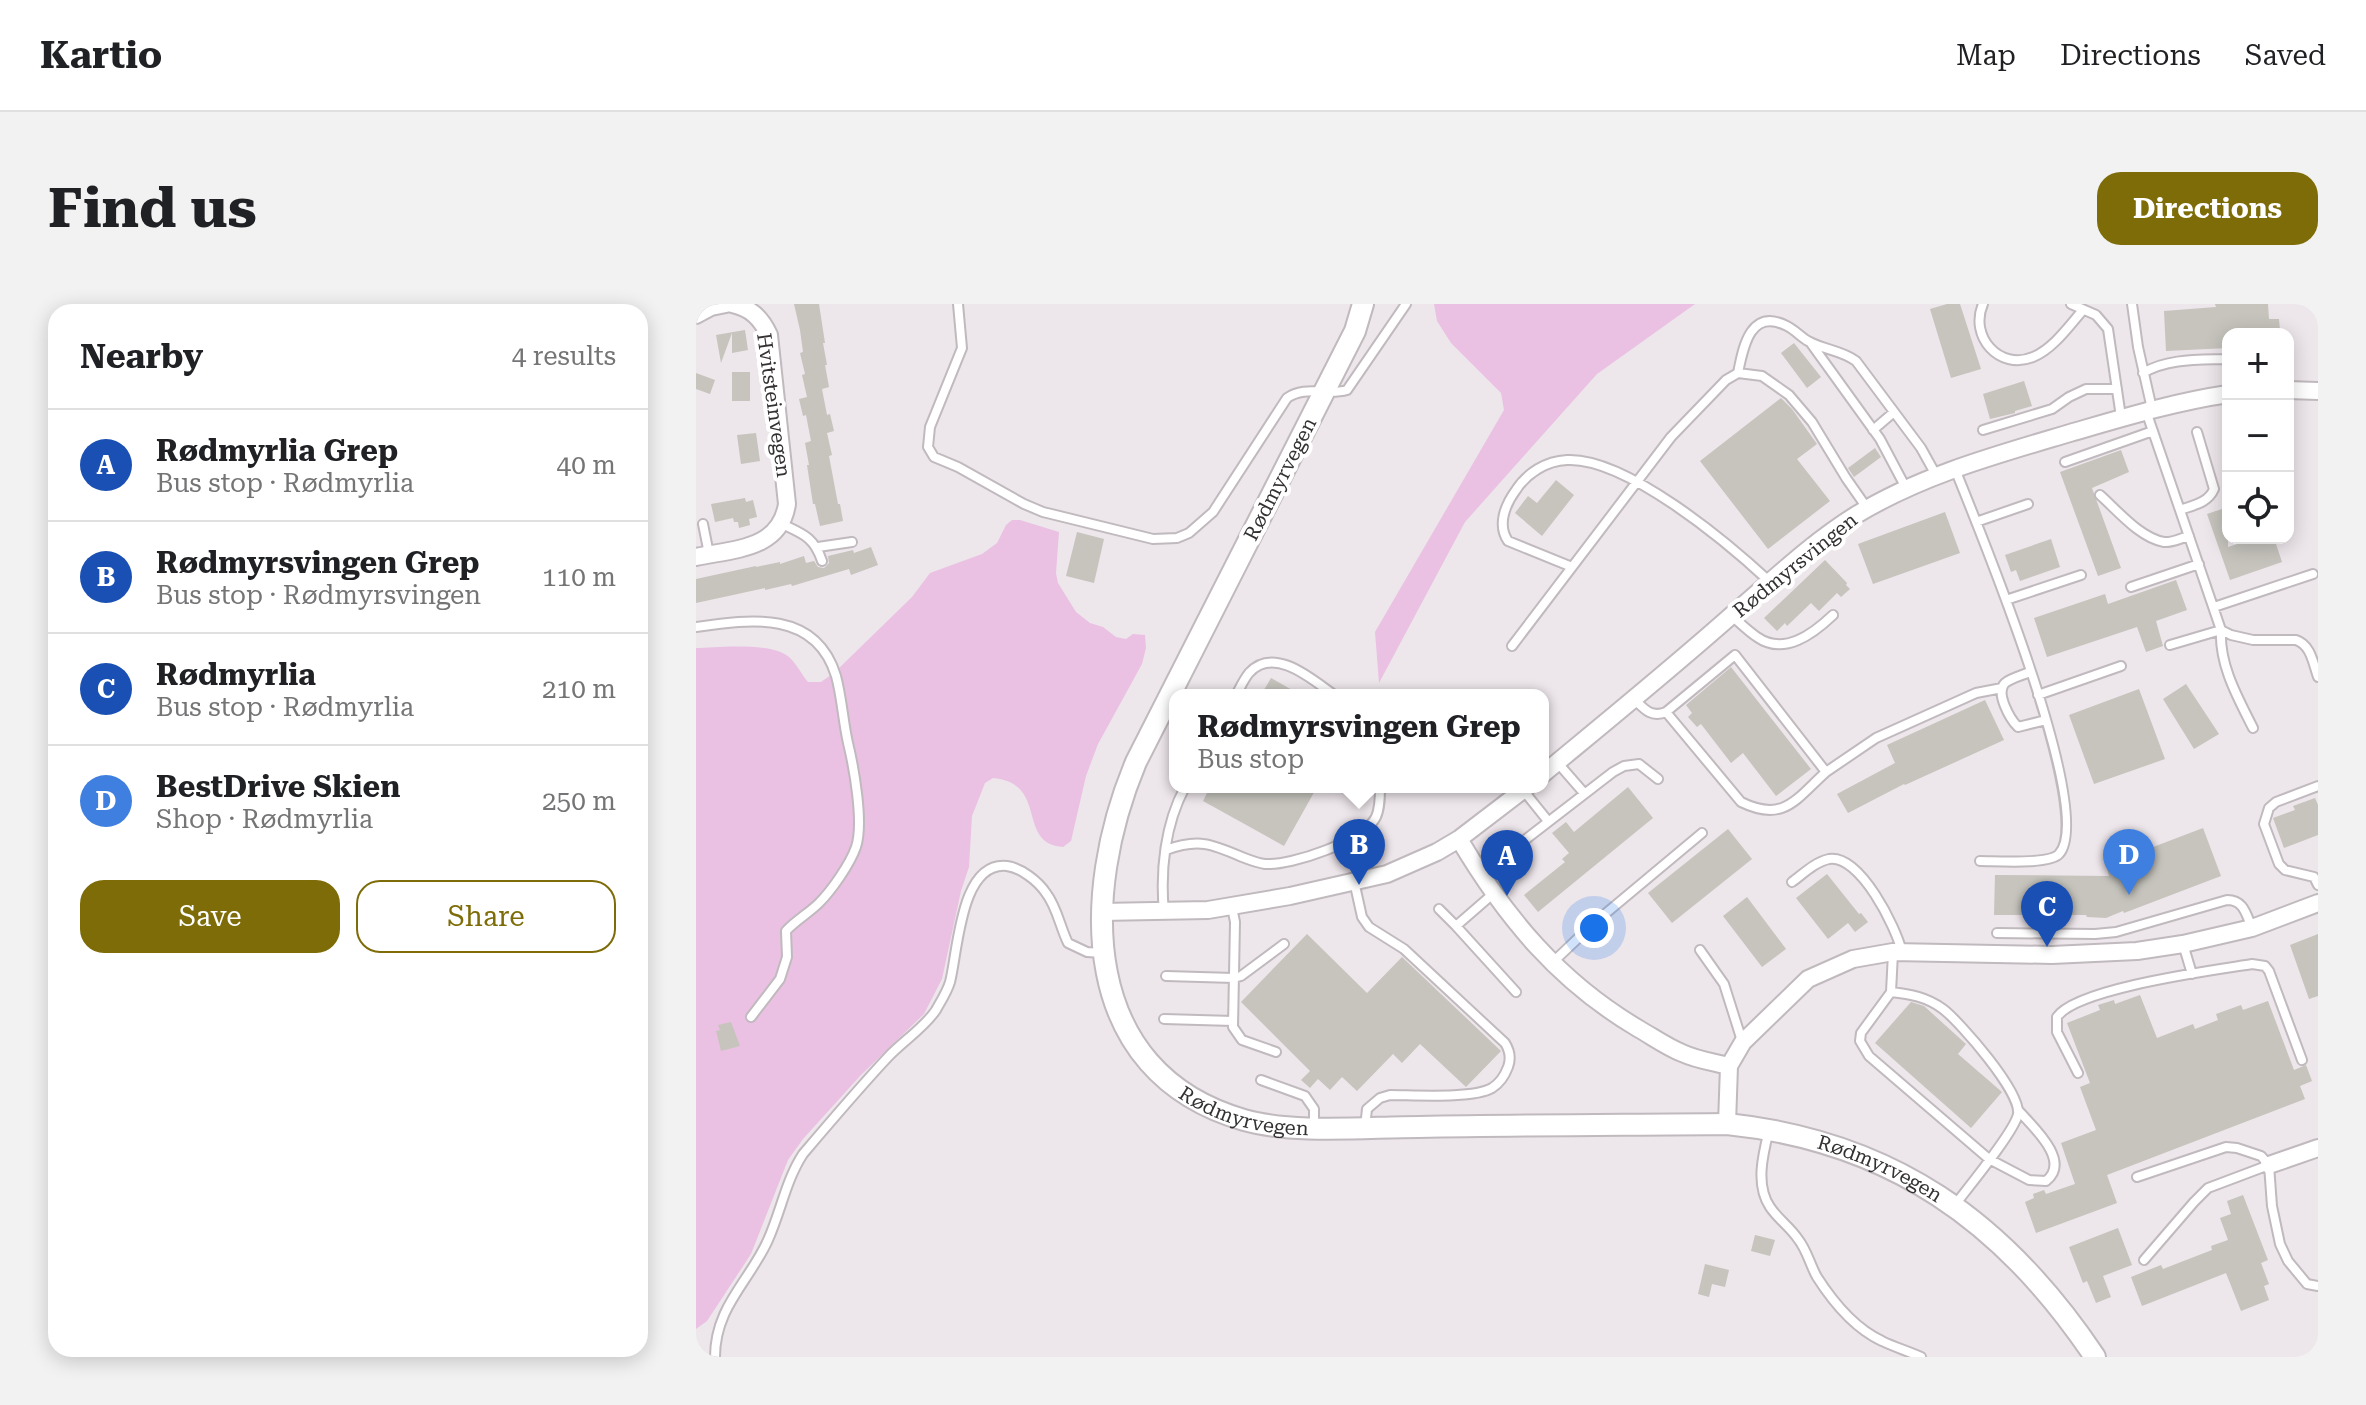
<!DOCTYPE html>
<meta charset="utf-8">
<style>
:root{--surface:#fff;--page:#f2f2f2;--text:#202124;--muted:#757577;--line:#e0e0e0;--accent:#7d6c07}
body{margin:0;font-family:"Roboto Serif",serif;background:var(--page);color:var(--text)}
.controls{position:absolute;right:24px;top:24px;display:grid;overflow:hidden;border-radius:16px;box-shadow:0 4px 20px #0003}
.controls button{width:72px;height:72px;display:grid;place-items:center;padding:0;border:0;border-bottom:2px solid var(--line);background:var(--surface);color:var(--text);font:40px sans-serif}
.you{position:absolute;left:898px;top:624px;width:28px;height:28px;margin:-20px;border:6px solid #fff;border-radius:50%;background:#1a73e8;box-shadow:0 0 0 12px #1a73e833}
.badge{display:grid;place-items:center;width:52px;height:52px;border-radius:50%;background:var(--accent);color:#fff;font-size:26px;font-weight:700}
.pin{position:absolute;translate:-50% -66px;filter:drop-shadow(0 2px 4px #0008)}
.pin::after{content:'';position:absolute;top:42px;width:28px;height:24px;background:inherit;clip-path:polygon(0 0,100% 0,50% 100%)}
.popup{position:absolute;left:473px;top:385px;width:380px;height:104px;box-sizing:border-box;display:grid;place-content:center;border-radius:16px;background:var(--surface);filter:drop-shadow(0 2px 6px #0005);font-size:26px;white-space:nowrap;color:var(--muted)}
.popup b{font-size:30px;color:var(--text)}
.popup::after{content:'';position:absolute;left:50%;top:100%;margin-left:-16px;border:16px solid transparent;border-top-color:var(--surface)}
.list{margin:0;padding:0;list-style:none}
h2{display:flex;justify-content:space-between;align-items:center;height:104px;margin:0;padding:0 32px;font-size:34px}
h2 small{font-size:26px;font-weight:400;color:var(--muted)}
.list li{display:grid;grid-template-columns:52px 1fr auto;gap:24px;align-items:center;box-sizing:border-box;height:112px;padding:0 32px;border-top:2px solid var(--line)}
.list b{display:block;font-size:30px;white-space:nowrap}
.list p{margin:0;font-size:26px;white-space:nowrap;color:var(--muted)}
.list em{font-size:26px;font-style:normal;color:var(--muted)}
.actions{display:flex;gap:16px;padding:24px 32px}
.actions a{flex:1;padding:18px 0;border:2px solid var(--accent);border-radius:24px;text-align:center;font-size:28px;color:var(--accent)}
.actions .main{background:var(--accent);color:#fff}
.icon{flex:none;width:44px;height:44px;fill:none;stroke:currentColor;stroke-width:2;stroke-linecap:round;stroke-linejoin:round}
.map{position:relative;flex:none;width:1622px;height:1053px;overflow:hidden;border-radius:24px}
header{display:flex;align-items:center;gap:48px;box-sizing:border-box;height:112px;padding:0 40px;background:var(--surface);border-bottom:2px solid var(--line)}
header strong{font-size:38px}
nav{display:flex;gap:44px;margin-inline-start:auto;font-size:28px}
.intro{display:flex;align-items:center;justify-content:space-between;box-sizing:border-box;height:192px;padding:0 48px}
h1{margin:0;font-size:56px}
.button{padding:20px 36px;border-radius:24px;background:var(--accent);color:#fff;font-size:28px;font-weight:700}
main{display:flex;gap:48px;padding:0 48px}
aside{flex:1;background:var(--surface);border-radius:24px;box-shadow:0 4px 20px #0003}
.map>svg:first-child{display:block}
.green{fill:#eac1e3}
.building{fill:#c6c4bd}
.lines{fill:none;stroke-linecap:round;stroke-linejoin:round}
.service-casing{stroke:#c0b9be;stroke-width:12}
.minor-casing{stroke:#c0b9be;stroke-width:20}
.tertiary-casing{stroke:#c0b9be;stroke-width:24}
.service{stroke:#fff;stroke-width:8}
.minor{stroke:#fff;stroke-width:16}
.tertiary{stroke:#fff;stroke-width:20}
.labels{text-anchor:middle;stroke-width:8;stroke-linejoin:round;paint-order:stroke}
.street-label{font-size:20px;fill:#343133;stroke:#fff}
</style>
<header>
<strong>Kartio</strong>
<nav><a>Map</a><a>Directions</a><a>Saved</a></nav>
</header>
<div class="intro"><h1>Find us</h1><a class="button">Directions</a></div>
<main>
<aside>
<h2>Nearby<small>4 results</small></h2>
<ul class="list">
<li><span class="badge" style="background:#1a4fb4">A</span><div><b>Rødmyrlia Grep</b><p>Bus stop · Rødmyrlia</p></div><em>40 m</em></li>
<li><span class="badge" style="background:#1a4fb4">B</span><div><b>Rødmyrsvingen Grep</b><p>Bus stop · Rødmyrsvingen</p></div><em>110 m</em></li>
<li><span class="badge" style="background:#1a4fb4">C</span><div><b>Rødmyrlia</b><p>Bus stop · Rødmyrlia</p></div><em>210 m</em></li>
<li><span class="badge" style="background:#3f7fe0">D</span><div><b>BestDrive Skien</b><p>Shop · Rødmyrlia</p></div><em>250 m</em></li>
</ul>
<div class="actions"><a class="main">Save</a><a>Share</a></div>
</aside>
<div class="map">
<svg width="1622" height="1053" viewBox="0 0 1622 1053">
<rect width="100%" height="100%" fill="#ede6eb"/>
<path class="green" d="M 738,0 L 999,0 L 901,70 L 769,218 L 683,379 L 679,328 L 808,106 L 805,89 L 755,39 L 741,17 Z
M 316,216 L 324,216 L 363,228 L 360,269 L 362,279 L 380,308 L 394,319 L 407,323 L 420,333 L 430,335 L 437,330 L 449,331 L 450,344 L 446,360 L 402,440 L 390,472 L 375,537 L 367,543 C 320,540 353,479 297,474 L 289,479 L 276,512 L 273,563 L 265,587 L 246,675 L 228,710 L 165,771 L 107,835 L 92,856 L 55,950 L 11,1017 L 0,1025 L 0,344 C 22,343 76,338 93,353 C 100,359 106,371 112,378 L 125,378 L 139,368 L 216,293 L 234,269 L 286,250 L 301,239 L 310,221 Z"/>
<path class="building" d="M 98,0 L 123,0 L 129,39 L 127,39 L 131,61 L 129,61 L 133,83 L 126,85 L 131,111 L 134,110 L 138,127 L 131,129 L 136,151 L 133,152 L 142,200 L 144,200 L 147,217 L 124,222 L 119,200 L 117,200 L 111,161 L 113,161 L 109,139 L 115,137 L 110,111 L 107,112 L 103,95 L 111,93 L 106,71 L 109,70 L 104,49 L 107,48 L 104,26 Z
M 1251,0 L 1264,0 L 1285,65 L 1255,74 L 1234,5 Z
M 1519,0 L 1572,0 L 1573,15 L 1583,15 L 1584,26 L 1575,27 L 1575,30 L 1532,30 L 1532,44 L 1470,47 L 1468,7 L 1520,3 Z
M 49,26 L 52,46 L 36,49 L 36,29 L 25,59 L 20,31 Z
M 1098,39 L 1125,73 L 1111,84 L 1085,49 Z
M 36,68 L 54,68 L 54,97 L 36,97 Z
M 0,69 L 19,76 L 14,90 L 0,85 Z
M 1328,77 L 1336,102 L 1319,107 L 1319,109 L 1294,115 L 1287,90 Z
M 1085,94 L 1096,105 L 1121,140 L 1101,155 L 1134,197 L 1072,245 L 1004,157 Z
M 60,129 L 64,157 L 45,160 L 41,131 Z
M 1179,144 L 1185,153 L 1158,173 L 1152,164 Z
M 1425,146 L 1433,168 L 1396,184 L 1425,264 L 1402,272 L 1364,168 Z
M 860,176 L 878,191 L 846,232 L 819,209 L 832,192 L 841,199 Z
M 49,194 L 50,198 L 57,196 L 61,213 L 53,215 L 54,221 L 43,224 L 42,218 L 38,218 L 37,214 L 19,218 L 15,200 Z
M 1532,203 L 1532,243 L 1560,234 L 1578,234 L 1586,258 L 1534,276 L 1511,210 Z
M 1249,208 L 1264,249 L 1177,280 L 1162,240 Z
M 381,228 L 408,235 L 398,279 L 370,272 Z
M 1355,235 L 1364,263 L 1324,277 L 1320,266 L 1315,268 L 1309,251 Z
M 175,243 L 182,261 L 155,271 L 153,265 L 96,282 L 95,280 L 69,286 L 69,284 L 0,299 L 0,275 L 60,262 L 60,263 L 84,258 L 84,260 L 108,252 L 110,259 L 118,257 L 122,263 L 128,264 L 133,259 L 132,252 L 157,246 L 158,249 Z
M 1129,256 L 1151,279 L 1150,281 L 1154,285 L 1145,293 L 1141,289 L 1123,307 L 1115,299 L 1091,322 L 1089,319 L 1081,327 L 1068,314 Z
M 1480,276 L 1491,306 L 1460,317 L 1467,342 L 1450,348 L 1441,323 L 1351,353 L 1338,314 L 1409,290 L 1412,300 Z
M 1035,363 L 1115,465 L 1080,492 L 1047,449 L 1035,459 L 1005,420 L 1001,423 L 992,413 L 996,409 L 990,401 Z
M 575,374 L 605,391 L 565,391 Z
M 1490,380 L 1523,430 L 1498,445 L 1467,395 Z
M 1443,385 L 1469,455 L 1398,480 L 1373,411 Z
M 1289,396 L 1308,436 L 1209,481 L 1208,480 L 1152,509 L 1141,490 L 1199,459 L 1191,441 Z
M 514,483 L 621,483 L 588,542 L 507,497 Z
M 932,483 L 957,514 L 842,608 L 828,591 L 869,558 L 866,555 L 873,549 L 856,529 L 870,518 L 878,528 Z
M 1619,494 L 1622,501 L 1622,531 L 1588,544 L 1577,514 L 1599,506 L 1597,502 Z
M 1507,524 L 1525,572 L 1428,609 L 1427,607 L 1410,614 L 1391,613 L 1390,611 L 1298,611 L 1299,571 L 1413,572 L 1410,561 Z
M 1032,525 L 1056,555 L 976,619 L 952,589 Z
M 1131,570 L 1163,610 L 1165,609 L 1172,618 L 1159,628 L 1152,619 L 1132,635 L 1100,594 Z
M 1051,593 L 1090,645 L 1066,663 L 1027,612 Z
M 611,630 L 671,689 L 706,653 L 805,747 L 770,783 L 724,740 L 706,759 L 697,750 L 661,787 L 646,773 L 634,786 L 622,775 L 614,784 L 605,776 L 614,767 L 545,698 Z
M 1622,630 L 1622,692 L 1613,695 L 1594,641 Z
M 1444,691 L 1461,734 L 1497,720 L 1499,725 L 1522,716 L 1520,710 L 1545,701 L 1547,706 L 1572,697 L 1598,766 L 1610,761 L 1616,777 L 1604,782 L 1609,795 L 1411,871 L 1421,899 L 1340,929 L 1329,898 L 1338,894 L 1337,890 L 1348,886 L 1350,890 L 1379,880 L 1365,839 L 1400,826 L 1384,783 L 1394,779 L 1371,719 L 1404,706 L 1402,701 L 1418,696 L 1419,700 Z
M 1215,698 L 1228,702 L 1270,740 L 1262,750 L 1306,788 L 1275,824 L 1179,739 Z
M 35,718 L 44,742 L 25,747 L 20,727 L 24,726 L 22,721 Z
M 1547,891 L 1572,956 L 1565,959 L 1573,980 L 1568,982 L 1573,996 L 1545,1007 L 1530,969 L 1446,1002 L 1435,973 L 1465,961 L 1467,965 L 1516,946 L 1515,942 L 1532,936 L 1524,914 L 1535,910 L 1531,897 Z
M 1422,924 L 1436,961 L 1407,972 L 1415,993 L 1400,999 L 1391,977 L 1387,979 L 1373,943 Z
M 1059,931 L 1079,936 L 1074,952 L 1055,947 Z
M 1009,960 L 1033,966 L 1029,983 L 1016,980 L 1013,993 L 1002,990 Z"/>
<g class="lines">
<defs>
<path id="service" d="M 262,0 L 266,44 L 234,123 L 232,143 L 238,153 L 262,163 L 328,200 L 347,208 L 457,235 L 481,234 L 493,229 L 517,208 L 591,94 C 609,81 631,92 651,86 L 710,0
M 1287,0 C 1273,32 1303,67 1337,53 C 1357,45 1373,22 1387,6
M 1375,0 L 1400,11 L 1412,25 L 1425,113
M 1436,0 L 1442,43 L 1456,105
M 1114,38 L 1184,135 L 1210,184
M 1042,69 C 1047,44 1054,3 1091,22 C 1099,26 1105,33 1112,37 C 1128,46 1145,46 1160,57 L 1225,144 L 1240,171
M 1447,69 C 1472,54 1504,56 1532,55
M 1450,107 L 1525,326 L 1535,331 L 1557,336 L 1600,336 C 1615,341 1617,359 1622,373
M 1177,126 L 1198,108
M 1287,126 L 1356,105 L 1373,93 L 1390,85 L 1421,85
M 1369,158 L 1457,127
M 1259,165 C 1281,220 1401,509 1363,550 C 1353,561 1300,557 1284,557
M 1404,191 C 1421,206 1444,234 1468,238 C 1476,239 1485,234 1493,232
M 1484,206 C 1498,201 1512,199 1518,185 L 1501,128
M 1280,218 L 1332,200
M 7,220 L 13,250
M 86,220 C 107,230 118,233 126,257
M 122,243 L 156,238
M 876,263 L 812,237 C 801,221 809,201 820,186 C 831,169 850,157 871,156 C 930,153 1032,239 1074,278
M 1435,283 L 1503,260
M 1310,296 L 1385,271
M 1518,303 L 1617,270
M 1036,312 C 1044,319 1052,327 1061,333 C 1088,352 1117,330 1137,311
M 0,323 C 55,315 120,306 140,372 C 146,394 147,417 152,439 C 158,464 168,519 160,543 C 154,560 136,586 123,599 C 113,609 100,616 90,627 L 91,653 L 84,675 L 55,713
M 1474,341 L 1525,326 C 1523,361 1542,394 1557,424
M 816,342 L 975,133 L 1030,76 L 1042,69 L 1066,72 L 1093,91 L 1116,118 L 1150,174 L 1171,204
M 1334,368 C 1327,371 1315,374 1309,379 C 1299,389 1314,415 1322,423 L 1350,416
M 540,391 C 544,384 548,375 553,369 C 578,341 617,376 638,391
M 1342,391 L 1425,362
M 938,395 C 948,405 955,414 970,408 L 1045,498 C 1088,519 1100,495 1130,468 L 1039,351 L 970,408
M 861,458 L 888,489
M 1130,468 L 1180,434 L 1280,389 L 1306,384
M 1622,482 L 1580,498 L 1573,504 L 1568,520 L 1583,560 L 1589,566 L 1618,573 L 1622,581
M 827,486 L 852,517
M 470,546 C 502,534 516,540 546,553 C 554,556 561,559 569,560 C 595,562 668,537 680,513 C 684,504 684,493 684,483
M 808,552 L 917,468 L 928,462 L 943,460 L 962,475
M 658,577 L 666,613 L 673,623 L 708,645 L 809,739 C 814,747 815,755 812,763 C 809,771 804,779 796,784 C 777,795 718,791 694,791 L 684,794 L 671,805 L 669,823
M 1096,578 C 1107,570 1119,558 1133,555 C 1164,550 1200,623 1206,648
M 798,589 L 760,622 L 820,688
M 536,603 L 539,618 L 537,723 L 546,736 L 580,748
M 743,605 L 760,622
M 468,608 C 464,567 469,520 489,483
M 1301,629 L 1399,630 L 1420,628 L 1531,596 C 1548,596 1550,610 1556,624
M 1487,640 L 1496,670
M 1004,646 L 1028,680 L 1046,737
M 856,659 L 897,620 L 1006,529
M 470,672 L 538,674 L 545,672 L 588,640
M 1195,688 L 1197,649
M 468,715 L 537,717
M 1382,769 L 1361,728 L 1361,713 C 1380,684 1519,666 1556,660 L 1569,662 L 1573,667 L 1606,756
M 565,776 L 609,792 L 618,805 L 618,822
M 1073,826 C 1067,850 1059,881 1074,903 C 1082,915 1094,923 1102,935 C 1111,946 1114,961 1121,973 C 1137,998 1158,1024 1186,1037 C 1198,1043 1212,1047 1225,1053
M 1441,873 L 1530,843 L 1541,844 L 1565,852 L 1573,861 L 1576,902 L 1584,940 L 1592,957 L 1611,980 L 1622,982
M 1258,902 C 1271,885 1319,827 1322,810 C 1325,788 1265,719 1247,705 C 1231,693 1214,690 1195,688 L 1165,729 L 1164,737 L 1173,752 L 1293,855 L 1333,876 L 1350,877 C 1376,857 1336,822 1322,806
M 1448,956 L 1498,898 L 1512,884 L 1573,861
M 19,1053 C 19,1003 53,978 72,936 C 85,907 90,876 107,850 C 135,817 163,784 192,753 C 207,737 228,724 240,706 C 245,697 251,688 254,678 C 262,648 264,557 311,562 C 325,564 342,577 350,589 C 361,603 364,623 372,639 L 391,648 L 406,649"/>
<path id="minor" d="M 0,11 L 15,3 L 30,0
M 1592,86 L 1622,87
M 0,253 C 37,245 84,246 91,200 L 73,31 C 65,14 55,4 36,0
M 847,470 C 911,417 975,365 1037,310 C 1077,276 1115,239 1160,211 C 1226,171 1300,151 1374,129 C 1426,114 1478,98 1532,90
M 763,535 C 810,614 863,678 943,725 C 957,733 971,743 986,749 C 1001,756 1017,758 1033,762 L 1047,738 L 1112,675 L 1157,655 L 1197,648 L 1356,651 L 1441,647 L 1487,640 L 1556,624 L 1622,599
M 405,608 L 512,606 L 594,592 L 691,570 L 741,548 L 763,535 L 831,483
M 1031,820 L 1033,762
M 1573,861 L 1622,844"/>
<g id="tertiary">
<path id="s1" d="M 667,0 L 659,27 L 440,458 C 385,589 381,768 548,816 C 597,830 671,823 723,823 C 825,821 928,821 1031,820 C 1195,837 1308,917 1399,1053"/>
</g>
</defs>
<use href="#service" class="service-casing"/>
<use href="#minor" class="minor-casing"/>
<use href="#tertiary" class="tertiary-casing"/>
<use href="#service" class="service"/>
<use href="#minor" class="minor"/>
<use href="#tertiary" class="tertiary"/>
</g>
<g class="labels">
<g class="street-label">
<text transform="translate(78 101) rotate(82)" y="7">Hvitsteinvegen</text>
<text transform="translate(584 175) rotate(-63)" y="7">Rødmyrvegen</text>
<text transform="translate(1099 261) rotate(-39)" y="7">Rødmyrsvingen</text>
<text dy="7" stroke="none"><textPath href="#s1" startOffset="938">Rødmyrvegen</textPath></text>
<text dy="7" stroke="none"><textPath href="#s1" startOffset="1584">Rødmyrvegen</textPath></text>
</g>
</g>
</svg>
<div class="controls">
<button>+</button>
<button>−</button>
<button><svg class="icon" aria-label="locate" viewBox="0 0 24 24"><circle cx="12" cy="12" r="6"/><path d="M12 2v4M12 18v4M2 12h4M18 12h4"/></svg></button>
</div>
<div class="you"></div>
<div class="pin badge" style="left:811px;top:592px;background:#1a4fb4">A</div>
<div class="pin badge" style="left:663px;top:581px;background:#1a4fb4">B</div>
<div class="popup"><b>Rødmyrsvingen Grep</b>Bus stop</div>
<div class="pin badge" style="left:1351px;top:643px;background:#1a4fb4">C</div>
<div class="pin badge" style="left:1433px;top:591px;background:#3f7fe0">D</div>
</div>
</main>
